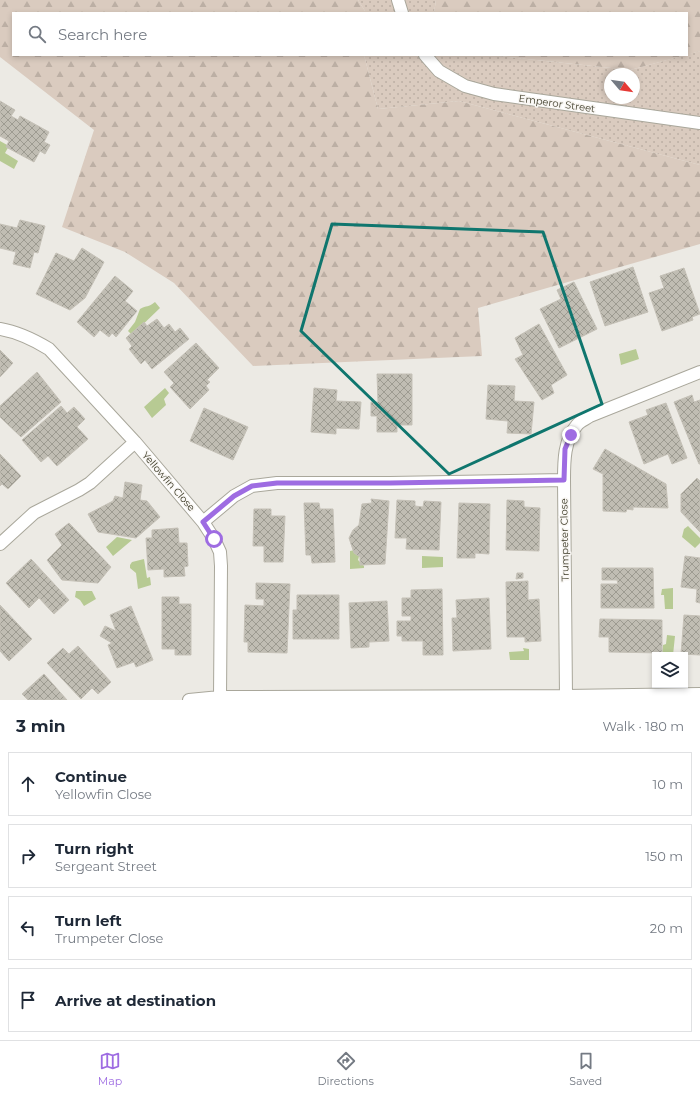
<!DOCTYPE html>
<meta charset="utf-8">
<style>
:root{--surface:#fff;--page:#f6f6f7;--text:#1f2937;--muted:#747a83;--line:#e0e1e3;--accent:#9e6ce2}
body{margin:0;font-family:Montserrat,sans-serif;background:var(--page);color:var(--text)}
.controls{position:absolute;right:12px;bottom:12px;display:grid;overflow:hidden;border-radius:0px;box-shadow:0 2px 6px #0003}
.controls button{width:36px;height:36px;display:grid;place-items:center;padding:0;border:0;border-bottom:1px solid var(--line);background:var(--surface);color:var(--text);font:20px sans-serif}
.compass{position:absolute;left:604px;top:68px;width:36px;height:36px;border-radius:50%;background:var(--surface);box-shadow:0 2px 6px #0003;rotate:119deg}
.stop{position:absolute;width:12px;height:12px;margin:-9px;border:3px solid #9e6ce2;border-radius:50%;background:#fff}
.stop.end{background:#9e6ce2;border-color:#fff;box-shadow:0 1px 4px #0008}
.list{margin:0;padding:0;list-style:none}
h2{display:flex;justify-content:space-between;align-items:center;height:52px;margin:0;padding:0 16px;font-size:17px}
h2 small{font-size:13px;font-weight:400;color:var(--muted)}
.list li{display:grid;grid-template-columns:26px 1fr auto;gap:12px;align-items:center;box-sizing:border-box;height:64px;margin:0 8px 8px;padding:0 8px;border:1px solid var(--line);border-radius:0px}
.list b{display:block;font-size:15px;white-space:nowrap}
.list p{margin:0;font-size:13px;white-space:nowrap;color:var(--muted)}
.list em{font-size:13px;font-style:normal;color:var(--muted)}
.icon{flex:none;width:22px;height:22px;fill:none;stroke:currentColor;stroke-width:2;stroke-linecap:round;stroke-linejoin:round}
.map{position:relative;flex:none;width:700px;height:700px;overflow:hidden}
.search{position:absolute;background:var(--surface);box-shadow:0 2px 6px #0003;left:12px;right:12px;top:12px;height:44px;display:flex;align-items:center;gap:10px;box-sizing:border-box;padding:0 14px;border-radius:0px;color:var(--muted);font-size:15px}
.sheet{height:340px;background:var(--surface)}
nav{display:flex;justify-content:space-around;align-items:center;box-sizing:border-box;height:56px;border-top:1px solid var(--line);background:var(--surface);font-size:11px;color:var(--muted)}
nav a{display:grid;justify-items:center;gap:2px}
nav .on{color:var(--accent)}
.map>svg:first-child{display:block}
.grass{fill:url(#grass-dots);fill-rule:evenodd}
.forest{fill:url(#forest-firs)}
.water{fill:#b7ca93}
.building{fill:url(#building-cross-hatch);stroke:#c5c1b7}
.lines{fill:none;stroke-linecap:round;stroke-linejoin:round}
.minor-casing{stroke:#a9a79b;stroke-width:14}
.minor{stroke:#fff;stroke-width:12}
.route{stroke:#9e6ce2;stroke-width:5}
.marked{fill:none;stroke:#0f766e;stroke-width:3;stroke-linejoin:round}
.labels{text-anchor:middle;stroke-width:3;stroke-linejoin:round;paint-order:stroke}
.street-label{font-size:10px;fill:#3b3925;stroke:#f9f7f4}
</style>
<div class="map">
<svg width="700" height="700" viewBox="0 0 700 700">
<defs>
<pattern id="grass-dots" width="8" height="8" patternUnits="userSpaceOnUse"><rect width="8" height="8" fill="#dacbbf"/><path d="M2 2h.1M6 6h.1" fill="none" stroke="#bcafa4" stroke-width="1.8" stroke-linecap="round"/></pattern>
<pattern id="forest-firs" width="22" height="20" patternUnits="userSpaceOnUse"><rect width="22" height="20" fill="#dacbbf"/><path d="M5 1l3.5 6h-7zM16 11l3.5 6h-7z" fill="#bcafa4"/></pattern>
<pattern id="building-cross-hatch" width="8" height="8" patternUnits="userSpaceOnUse"><rect width="8" height="8" fill="#c0bdb3"/><path d="M0 0l8 8M0 8l8-8" fill="none" stroke="#9d9b91"/></pattern>
</defs>
<rect width="100%" height="100%" fill="#eceae4"/>
<path class="grass" d="M 358,0 L 436,0 L 434,13 L 365,13 L 365,11 Z
M 700,51 L 700,165 L 459,101 L 378,109 L 364,55 L 490,55 L 630,70 ZM 610,74 L 634,74 L 634,98 L 610,98 Z"/>
<path class="forest" d="M 0,0 L 358,0 L 365,11 L 365,13 L 13,13 L 13,55 L 364,55 L 378,109 L 459,101 L 700,165 L 700,244 L 478,308 L 482,356 L 253,366 L 174,283 L 125,252 L 62,227 L 94,130 L 0,57 Z
M 436,0 L 700,0 L 700,51 L 687,55 L 687,13 L 434,13 Z
M 490,55 L 686,55 L 630,70 Z"/>
<path class="water" d="M 0,141 L 9,146 L 5,153 L 18,161 L 14,169 L 0,161 Z
M 155,302 L 160,308 L 132,335 L 128,331 L 135,322 L 140,309 C 147,305 148,308 155,302 Z
M 636,349 L 639,359 L 621,365 L 619,354 Z
M 165,388 L 169,393 L 164,399 L 166,405 L 152,418 L 144,407 Z
M 688,526 L 700,538 L 700,543 L 695,548 L 682,537 L 684,529 Z
M 117,537 L 132,540 L 113,556 L 106,547 Z
M 355,550 L 360,553 L 358,560 L 364,566 L 364,568 L 350,569 L 350,551 Z
M 422,556 L 443,557 L 443,567 L 422,568 Z
M 144,559 L 147,578 L 150,577 L 151,585 L 138,589 L 136,573 L 130,568 L 130,565 L 132,562 Z
M 673,588 L 673,609 L 665,609 L 664,595 L 661,595 L 662,589 Z
M 76,591 L 92,591 L 96,599 L 84,606 L 80,600 L 75,597 Z
M 667,635 L 675,636 L 673,655 L 662,655 L 663,645 L 666,644 Z
M 523,648 L 529,649 L 529,660 L 510,660 L 509,652 L 524,651 Z"/>
<path class="building" d="M 0,101 L 15,110 L 11,116 L 18,120 L 20,116 L 49,132 L 44,142 L 50,145 L 45,154 L 40,151 L 34,162 L 6,147 L 9,141 L 0,136 Z
M 20,220 L 45,226 L 38,253 L 34,252 L 30,268 L 13,264 L 16,252 L 0,248 L 0,224 L 17,228 Z
M 82,248 L 104,262 L 85,298 L 70,310 L 36,294 L 56,253 L 74,261 Z
M 633,267 L 648,312 L 605,326 L 590,282 Z
M 684,268 L 700,314 L 692,317 L 693,320 L 662,331 L 649,293 L 664,288 L 660,276 Z
M 115,276 L 133,291 L 125,301 L 137,311 L 116,337 L 112,333 L 109,337 L 100,330 L 94,337 L 77,322 Z
M 574,282 L 597,329 L 559,348 L 540,309 L 561,299 L 557,290 Z
M 157,319 L 164,328 L 169,324 L 175,332 L 180,328 L 189,339 L 152,369 L 145,360 L 141,364 L 129,349 L 132,346 L 126,338 L 144,322 L 147,326 Z
M 539,324 L 567,375 L 551,385 L 554,393 L 542,400 L 515,359 L 523,355 L 515,338 Z
M 196,343 L 219,368 L 207,380 L 210,382 L 206,386 L 209,390 L 190,409 L 170,387 L 174,383 L 164,372 Z
M 0,350 L 13,363 L 0,377 Z
M 37,372 L 61,402 L 21,437 L 0,417 L 0,406 Z
M 377,374 L 412,374 L 412,425 L 397,425 L 397,432 L 377,432 L 377,416 L 371,416 L 371,402 L 378,402 Z
M 488,385 L 515,386 L 514,401 L 534,402 L 531,434 L 507,433 L 508,421 L 486,419 Z
M 314,388 L 337,390 L 336,401 L 361,402 L 359,429 L 336,428 L 336,434 L 311,432 Z
M 692,395 L 694,402 L 700,400 L 700,464 L 699,464 L 674,402 Z
M 666,403 L 687,458 L 672,464 L 668,454 L 644,464 L 629,422 L 648,415 L 646,410 Z
M 61,406 L 67,413 L 74,407 L 85,419 L 77,427 L 88,439 L 57,466 L 48,456 L 41,462 L 22,440 Z
M 204,408 L 248,427 L 233,460 L 190,441 Z
M 605,449 L 666,484 L 668,508 L 633,507 L 633,510 L 627,509 L 626,512 L 603,511 L 603,474 L 593,469 Z
M 0,454 L 21,476 L 8,489 L 2,484 L 0,486 Z
M 697,478 L 700,481 L 700,532 L 681,512 L 681,494 Z
M 125,482 L 142,485 L 140,500 L 147,501 L 160,517 L 136,538 L 98,532 L 88,514 L 113,501 L 115,496 L 123,498 Z
M 371,499 L 389,501 L 385,564 L 360,565 L 360,557 L 354,553 L 349,538 L 353,530 L 359,525 L 362,504 L 372,503 Z
M 397,500 L 415,501 L 415,506 L 423,507 L 424,501 L 441,502 L 439,550 L 406,549 L 407,538 L 395,538 Z
M 507,500 L 524,501 L 524,507 L 540,508 L 539,551 L 506,550 Z
M 304,503 L 319,503 L 320,509 L 333,509 L 335,562 L 312,563 L 311,555 L 306,555 Z
M 459,503 L 490,504 L 489,554 L 475,553 L 475,558 L 457,558 Z
M 254,509 L 271,509 L 271,516 L 285,516 L 283,562 L 264,562 L 264,546 L 253,546 Z
M 69,523 L 111,567 L 98,583 L 62,580 L 47,560 L 62,545 L 55,534 Z
M 178,528 L 179,543 L 187,543 L 188,566 L 184,567 L 185,576 L 164,577 L 164,569 L 148,570 L 146,538 L 152,538 L 152,530 Z
M 685,556 L 700,558 L 700,603 L 696,602 L 697,589 L 681,587 Z
M 31,559 L 69,600 L 54,614 L 39,598 L 29,608 L 6,583 Z
M 602,568 L 653,568 L 654,608 L 601,608 L 601,584 L 618,584 L 617,580 L 602,580 Z
M 517,573 L 523,573 L 523,578 L 516,579 Z
M 528,581 L 528,600 L 539,599 L 541,641 L 525,642 L 525,637 L 507,637 L 506,582 Z
M 256,583 L 290,584 L 287,653 L 248,652 L 248,642 L 244,642 L 245,605 L 264,606 L 264,599 L 256,599 Z
M 442,589 L 443,655 L 423,655 L 423,641 L 402,641 L 402,636 L 397,636 L 397,621 L 411,621 L 411,616 L 402,616 L 402,598 L 411,598 L 411,590 Z
M 297,595 L 339,595 L 339,639 L 293,639 L 293,610 L 297,610 Z
M 162,597 L 179,597 L 179,604 L 191,604 L 191,655 L 175,655 L 175,649 L 162,649 Z
M 489,598 L 491,649 L 453,651 L 452,618 L 457,618 L 456,600 Z
M 387,601 L 389,641 L 369,642 L 369,647 L 351,648 L 349,603 Z
M 0,605 L 32,639 L 9,661 L 0,651 Z
M 131,606 L 153,660 L 136,667 L 134,662 L 117,668 L 108,645 L 112,643 L 100,636 L 105,626 L 116,631 L 110,615 Z
M 684,615 L 700,616 L 700,655 L 681,654 Z
M 600,619 L 662,620 L 662,653 L 609,652 L 609,637 L 599,637 Z
M 78,646 L 111,682 L 98,694 L 92,688 L 81,699 L 47,663 L 63,648 L 69,654 Z
M 44,674 L 67,700 L 28,700 L 22,694 Z"/>
<g class="lines">
<defs>
<path id="minor" d="M 398,0 L 402,13
M 425,55 L 439,71 L 465,86 L 494,94 L 700,123
M 0,329 C 18,332 34,340 49,349 L 135,442 L 203,522 L 214,539 L 220,552 L 221,566 L 220,697
M 203,522 L 234,496 L 252,486 L 277,483 L 390,483 L 564,480
M 0,544 L 34,513 L 79,490 L 90,483 L 135,442
M 566,696 L 564,480 C 564,461 564,440 577,425 C 580,421 586,419 590,416 L 700,372
M 189,700 L 220,697 L 566,696 L 700,694"/>
</defs>
<use href="#minor" class="minor-casing"/>
<use href="#minor" class="minor"/>
</g>
<g class="lines">
<path class="route" d="M 214,539 L 203,522 L 234,496 L 252,486 L 277,483 L 390,483 L 564,480 L 565,449 L 571,435"/>
</g>
<path class="marked" d="M 332,224 L 543,232 L 602,404 L 449,474 L 301,331 Z"/>
<g class="labels">
<g class="street-label">
<text transform="translate(557 103) rotate(8)" y="4">Emperor Street</text>
<text transform="translate(169 481) rotate(49)" y="4">Yellowfin Close</text>
<text transform="translate(564 540) rotate(-91)" y="4">Trumpeter Close</text>
</g>
</g>
</svg>
<div class="controls">
<button><svg class="icon" aria-label="layers" viewBox="0 0 24 24"><path d="M12 4l9 5-9 5-9-5zM3 14l9 5 9-5"/></svg></button>
</div>
<svg class="compass" viewBox="-18 -18 36 36"><path d="M0-13l5 13h-10z" fill="#e53935"/><path d="M0 13l5-13h-10z" fill="#747a83"/></svg>
<div class="stop" style="left:214px;top:539px"></div>
<div class="stop end" style="left:571px;top:435px"></div>
<div class="search"><svg class="icon" aria-label="search" viewBox="0 0 24 24"><circle cx="10" cy="10" r="6"/><path d="M15 15l6 6"/></svg>Search here</div>
</div>
<section class="sheet">
<h2>3 min<small>Walk · 180 m</small></h2>
<ul class="list">
<li><svg class="icon" aria-label="ahead" viewBox="0 0 24 24"><path d="M12 20V5M6 11l6-6 6 6"/></svg><div><b>Continue</b><p>Yellowfin Close</p></div><em>10 m</em></li>
<li><svg class="icon" aria-label="right" viewBox="0 0 24 24"><path d="M7 20v-9h11M14 6l5 5-5 5"/></svg><div><b>Turn right</b><p>Sergeant Street</p></div><em>150 m</em></li>
<li><svg class="icon" aria-label="left" viewBox="0 0 24 24"><path d="M17 20v-9H6M10 6l-5 5 5 5"/></svg><div><b>Turn left</b><p>Trumpeter Close</p></div><em>20 m</em></li>
<li><svg class="icon" aria-label="arrive" viewBox="0 0 24 24"><path d="M6 21V4h12l-3 4 3 4H6"/></svg><div><b>Arrive at destination</b></div></li>
</ul>
</section>
<nav>
<a class="on"><svg class="icon" aria-label="map" viewBox="0 0 24 24"><path d="M3 6l6-2 6 2 6-2v14l-6 2-6-2-6 2zM9 4v14M15 6v14"/></svg>Map</a>
<a><svg class="icon" aria-label="directions" viewBox="0 0 24 24"><path d="M12 3l9 9-9 9-9-9zM9 14v-3h6M13 9l2 2-2 2"/></svg>Directions</a>
<a><svg class="icon" aria-label="saved" viewBox="0 0 24 24"><path d="M7 4h10v16l-5-4-5 4z"/></svg>Saved</a>
</nav>
